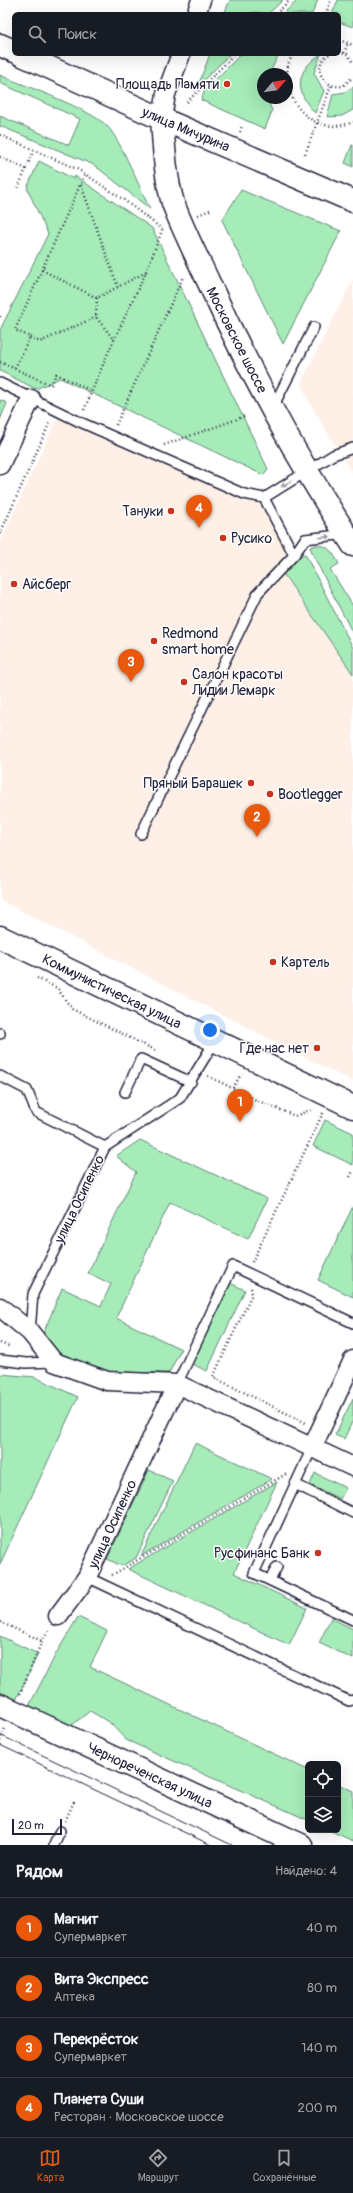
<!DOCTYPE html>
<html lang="ru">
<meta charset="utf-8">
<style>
:root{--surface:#171b24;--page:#242831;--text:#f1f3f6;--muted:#9ea1a6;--line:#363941;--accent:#ea580c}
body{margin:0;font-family:Pangolin,sans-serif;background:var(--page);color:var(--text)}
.controls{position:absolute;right:12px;bottom:12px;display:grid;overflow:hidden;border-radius:6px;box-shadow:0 4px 16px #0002}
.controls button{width:36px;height:36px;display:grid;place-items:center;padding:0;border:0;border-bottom:1px solid var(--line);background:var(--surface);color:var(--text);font:20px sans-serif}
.compass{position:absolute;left:257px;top:68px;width:36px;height:36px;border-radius:50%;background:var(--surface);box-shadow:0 4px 16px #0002;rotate:61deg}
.scale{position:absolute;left:12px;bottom:10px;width:50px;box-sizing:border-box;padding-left:4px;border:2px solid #22223b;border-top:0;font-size:11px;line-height:14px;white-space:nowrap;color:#22223b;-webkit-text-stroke:3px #fff;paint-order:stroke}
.you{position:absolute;left:210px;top:1030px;width:14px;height:14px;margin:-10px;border:3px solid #fff;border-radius:50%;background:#1a73e8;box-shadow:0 0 0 6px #1a73e833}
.badge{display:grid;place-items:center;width:26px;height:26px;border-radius:50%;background:var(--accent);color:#fff;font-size:13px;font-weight:700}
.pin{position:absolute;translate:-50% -33px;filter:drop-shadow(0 1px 2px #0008)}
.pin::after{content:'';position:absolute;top:21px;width:14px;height:12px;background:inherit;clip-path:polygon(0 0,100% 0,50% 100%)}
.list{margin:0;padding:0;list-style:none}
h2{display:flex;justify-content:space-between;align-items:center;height:52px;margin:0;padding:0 16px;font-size:17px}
h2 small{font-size:13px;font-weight:400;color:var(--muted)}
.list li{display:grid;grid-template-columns:26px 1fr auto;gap:12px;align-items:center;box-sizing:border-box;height:60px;padding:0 16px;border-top:1px solid var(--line)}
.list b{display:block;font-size:15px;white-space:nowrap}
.list p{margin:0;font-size:13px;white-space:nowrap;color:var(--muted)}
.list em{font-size:13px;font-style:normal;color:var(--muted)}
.icon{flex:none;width:22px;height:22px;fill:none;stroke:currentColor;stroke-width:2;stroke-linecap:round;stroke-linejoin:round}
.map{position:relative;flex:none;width:353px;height:1845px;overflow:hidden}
.search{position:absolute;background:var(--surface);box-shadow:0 4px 16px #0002;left:12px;right:12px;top:12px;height:44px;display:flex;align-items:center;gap:10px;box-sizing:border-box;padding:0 14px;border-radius:6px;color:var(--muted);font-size:15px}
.sheet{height:292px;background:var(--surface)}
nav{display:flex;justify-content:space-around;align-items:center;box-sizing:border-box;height:56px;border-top:1px solid var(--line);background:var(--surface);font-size:11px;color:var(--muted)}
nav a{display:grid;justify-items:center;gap:2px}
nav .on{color:var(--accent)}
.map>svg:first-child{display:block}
.built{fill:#fef0e6}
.green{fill:#a6ecb9;stroke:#64877a}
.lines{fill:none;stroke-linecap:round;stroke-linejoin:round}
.lane-casing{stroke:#22223b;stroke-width:12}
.street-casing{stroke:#22223b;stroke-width:21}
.secondary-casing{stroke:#22223b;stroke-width:25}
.primary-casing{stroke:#22223b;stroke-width:25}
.path{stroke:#22223b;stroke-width:2.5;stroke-dasharray:1 3;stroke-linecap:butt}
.lane{stroke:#fff;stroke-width:9}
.street{stroke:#fff;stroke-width:18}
.secondary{stroke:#fff;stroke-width:22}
.primary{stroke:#fff;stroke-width:22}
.tram{stroke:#22223b;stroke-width:1}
.oneway{fill:#9c9ca7}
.poi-dot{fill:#c8321e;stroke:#fff;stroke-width:1.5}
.labels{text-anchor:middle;stroke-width:3;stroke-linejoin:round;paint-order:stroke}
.poi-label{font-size:14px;fill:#22223b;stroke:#fff;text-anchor:start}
.street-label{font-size:14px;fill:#22223b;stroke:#fff}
</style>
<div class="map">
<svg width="353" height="1845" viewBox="0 0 353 1845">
<rect width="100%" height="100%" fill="#fff"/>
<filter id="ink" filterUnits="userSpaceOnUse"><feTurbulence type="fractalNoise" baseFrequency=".025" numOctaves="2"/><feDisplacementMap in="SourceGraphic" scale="8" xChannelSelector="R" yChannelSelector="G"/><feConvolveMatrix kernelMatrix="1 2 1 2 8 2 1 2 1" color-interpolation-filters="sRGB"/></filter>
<g filter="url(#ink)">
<path class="built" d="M 353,279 L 353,474 L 310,404 L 301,383 Z
M 58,416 L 262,504 L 290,554 L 277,567 L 353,672 L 353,1082 L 0,900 L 0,543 Z"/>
<path class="green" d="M 230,0 L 283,0 L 268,14 L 253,12 L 251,14 L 224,14 Z
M 298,0 L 318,0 L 312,14 L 283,14 Z
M 338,0 L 353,0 L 353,27 L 339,22 L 339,14 L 332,14 Z
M 210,54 L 230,54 L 202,82 L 199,83 Z
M 241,54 L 279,54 L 269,74 L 263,74 L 263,98 L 267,98 L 272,111 L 265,129 L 201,100 L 205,90 Z
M 321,54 L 314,73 L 324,91 L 315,113 C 294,91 295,71 321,54 Z
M 0,75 C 25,86 91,109 108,127 C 122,143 140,189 150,209 L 94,165 L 0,126 L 0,116 L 69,145 L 80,119 L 0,83 Z
M 353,87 L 353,110 L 342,116 L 327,117 L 333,94 L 345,92 Z
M 352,145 L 353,145 L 353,167 L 345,163 Z
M 39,161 L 74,179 L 75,176 L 152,228 L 268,469 L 263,475 L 60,378 L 36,389 L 0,371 L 0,330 L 48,234 L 27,188 Z
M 241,190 L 341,231 L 283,344 L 222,220 Z
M 0,400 L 7,403 L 0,420 Z
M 316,545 C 329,545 333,553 339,564 L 330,569 L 353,606 L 353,634 L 314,557 L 310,547 Z
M 305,554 L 353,648 L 353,674 L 282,572 L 293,560 Z
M 325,1120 L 353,1133 L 353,1165 L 313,1146 Z
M 140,1140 L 267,1199 L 248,1239 L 170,1202 L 116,1318 L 181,1349 L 169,1373 L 109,1372 L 59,1356 L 43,1334 L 62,1288 L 101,1306 L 111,1284 L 88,1273 L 136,1172 L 116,1156 Z
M 353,1206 L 353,1297 L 318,1280 Z
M 230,1283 L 245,1290 L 207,1371 L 192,1364 Z
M 0,1374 L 35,1377 L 78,1397 L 0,1564 Z
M 353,1398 L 353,1420 L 344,1439 L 335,1435 Z
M 195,1443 L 272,1479 L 141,1556 Z
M 149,1470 L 173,1481 L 136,1558 L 122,1566 L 107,1559 Z
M 315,1473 L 346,1488 L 340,1499 L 310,1485 Z
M 277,1482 L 234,1573 L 307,1608 L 289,1645 L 128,1569 Z
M 78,1617 L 107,1631 L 90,1667 L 308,1770 L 308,1820 L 126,1740 L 110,1723 L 90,1711 L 71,1726 L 29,1706 L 57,1652 Z
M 331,1618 L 353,1629 L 353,1659 L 319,1643 Z
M 0,1636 L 38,1654 L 16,1700 L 0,1692 Z
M 338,1784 L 353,1791 L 353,1841 L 329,1830 L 338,1830 Z"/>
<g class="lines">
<defs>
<path id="lane" d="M 0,383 L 80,422 L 244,494 L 264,498 L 333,455 L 353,448
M 273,407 L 314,327
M 264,498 L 294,555
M 141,834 L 258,593 L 294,555 L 305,539 L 346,534
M 0,1033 L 0,1034
M 0,1076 L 27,1090 L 36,1112 L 105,1147
M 125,1092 L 141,1059 L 191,1082
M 30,1332 L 33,1294 L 105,1147 L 180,1098 L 215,1041
M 0,1360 L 26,1363 L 54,1362
M 177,1384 L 233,1266 L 353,1323
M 312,1448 L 254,1573 L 353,1620
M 295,1484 L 353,1513
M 87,1577 L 349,1701 L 353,1700
M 270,1580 L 277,1567
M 54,1845 L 60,1831"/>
<path id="street" d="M 196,14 L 201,0
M 162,119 L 166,94 L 181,54
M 0,465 L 31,399
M 0,1307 L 30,1332 L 54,1362 L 107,1381 L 177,1384 L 353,1467
M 312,1448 L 353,1360
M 58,1616 L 87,1577 L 177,1384"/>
<path id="secondary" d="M 162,119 L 353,201
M 0,1705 L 301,1845"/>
<path id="primary" d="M 0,45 L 14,51
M 20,54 L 162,119 C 164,147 165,176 173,203 C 183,230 197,257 209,283 C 250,373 299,462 353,545
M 0,937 L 353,1107"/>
</defs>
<use href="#lane" class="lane-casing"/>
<use href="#street" class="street-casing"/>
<use href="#secondary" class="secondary-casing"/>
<use href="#primary" class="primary-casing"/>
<path class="path" d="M 276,14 L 290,0
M 326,14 L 331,0
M 339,40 L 353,45
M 339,52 L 347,54 L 353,62
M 344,53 L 348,43
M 329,54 C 311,66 322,89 343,86 L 353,77
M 287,75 L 288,64 L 293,54
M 287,83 C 294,114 321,135 353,122
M 187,102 L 235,54
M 240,132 L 242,126
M 0,135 L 79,170 L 124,200 L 162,229
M 305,154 L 331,86
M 0,157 L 26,169
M 81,185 L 118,287
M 18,188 L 34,150
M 198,215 L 210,210
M 42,270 L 97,298 L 146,272
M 97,298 L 96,317 L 114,340
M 0,316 L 0,317
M 30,337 L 40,342 L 96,317
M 0,362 L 51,385 L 56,374 L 92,391
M 15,368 L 30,337 L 15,330 L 85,174
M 84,410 L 107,355 L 146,272 L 163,228
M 116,425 L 183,277
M 164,445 L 246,416
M 0,534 L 50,422
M 37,978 L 57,988 L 72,1009 L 155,1050
M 208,1076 L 254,1099 L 295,1116 L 313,1109
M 233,1088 L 241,1074
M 350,1177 L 353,1171
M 252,1262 L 323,1113
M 251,1288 L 252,1294 L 213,1377 L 306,1423
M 0,1343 L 11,1347
M 112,1575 L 286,1474
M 0,1622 L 42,1641
M 20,1694 L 42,1641 L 49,1630
M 0,1741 L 5,1728
M 65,1821 L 74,1802"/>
<use href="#lane" class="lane"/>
<use href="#street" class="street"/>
<use href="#secondary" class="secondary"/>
<use href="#primary" class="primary"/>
<path class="tram" d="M 0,1735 L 232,1845
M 0,1745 L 211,1845"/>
</g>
<defs><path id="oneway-solid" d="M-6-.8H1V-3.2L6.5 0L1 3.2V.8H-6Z"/></defs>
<g class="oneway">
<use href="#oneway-solid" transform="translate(286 484) rotate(150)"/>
<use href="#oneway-solid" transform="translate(325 537) rotate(-7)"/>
</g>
</g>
<g class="poi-dot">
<circle cx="227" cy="84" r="4"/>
<circle cx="171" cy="511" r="4"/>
<circle cx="223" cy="538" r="4"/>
<circle cx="14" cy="584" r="4"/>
<circle cx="154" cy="641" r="4"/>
<circle cx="184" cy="682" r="4"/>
<circle cx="251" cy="783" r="4"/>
<circle cx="270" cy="794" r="4"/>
<circle cx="273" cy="962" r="4"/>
<circle cx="317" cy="1048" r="4"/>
<circle cx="318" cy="1553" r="4"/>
</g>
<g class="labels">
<g class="poi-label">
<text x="219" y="89" text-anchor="end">Площадь Памяти</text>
<text x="163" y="516" text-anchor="end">Тануки</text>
<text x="231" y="543">Русико</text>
<text x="22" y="589">Айсберг</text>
<text x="162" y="638">Redmond<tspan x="162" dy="16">smart home</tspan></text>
<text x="192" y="679">Салон красоты<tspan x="192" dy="16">Лидии Лемарк</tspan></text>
<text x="243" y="788" text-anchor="end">Пряный Барашек</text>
<text x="278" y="799">Bootlegger</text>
<text x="281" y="967">Картель</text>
<text x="309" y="1053" text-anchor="end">Где нас нет</text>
<text x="310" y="1558" text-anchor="end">Русфинанс Банк</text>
</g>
<g class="street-label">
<text transform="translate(186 129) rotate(23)" y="5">улица Мичурина</text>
<text transform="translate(237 340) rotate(63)" y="5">Московское шоссе</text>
<text transform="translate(112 991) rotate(26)" y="5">Коммунистическая улица</text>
<text transform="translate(79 1199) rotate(-64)" y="5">улица Осипенко</text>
<text transform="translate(112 1524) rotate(-65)" y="5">улица Осипенко</text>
<text transform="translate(150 1775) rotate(25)" y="5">Чернореченская улица</text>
</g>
</g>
</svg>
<div class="controls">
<button><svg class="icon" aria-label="locate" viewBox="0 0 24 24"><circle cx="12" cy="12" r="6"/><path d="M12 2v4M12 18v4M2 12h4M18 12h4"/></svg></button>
<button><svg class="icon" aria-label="layers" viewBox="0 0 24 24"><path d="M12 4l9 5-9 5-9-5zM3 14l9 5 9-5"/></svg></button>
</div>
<svg class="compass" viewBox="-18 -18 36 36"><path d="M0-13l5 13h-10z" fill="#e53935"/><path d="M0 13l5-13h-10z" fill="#9ea1a6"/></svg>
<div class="scale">20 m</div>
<div class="you"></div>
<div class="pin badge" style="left:240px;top:1122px">1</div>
<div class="pin badge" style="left:257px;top:837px">2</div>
<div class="pin badge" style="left:131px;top:682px">3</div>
<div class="pin badge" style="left:199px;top:528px">4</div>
<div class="search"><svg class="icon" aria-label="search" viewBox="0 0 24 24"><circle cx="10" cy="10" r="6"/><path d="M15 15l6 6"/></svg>Поиск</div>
</div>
<section class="sheet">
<h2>Рядом<small>Найдено: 4</small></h2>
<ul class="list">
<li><span class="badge">1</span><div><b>Магнит</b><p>Супермаркет</p></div><em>40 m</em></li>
<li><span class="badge">2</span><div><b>Вита Экспресс</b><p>Аптека</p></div><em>80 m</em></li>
<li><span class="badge">3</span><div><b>Перекрёсток</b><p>Супермаркет</p></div><em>140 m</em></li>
<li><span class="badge">4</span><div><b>Планета Суши</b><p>Ресторан · Московское шоссе</p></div><em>200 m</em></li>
</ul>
</section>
<nav>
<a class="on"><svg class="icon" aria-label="map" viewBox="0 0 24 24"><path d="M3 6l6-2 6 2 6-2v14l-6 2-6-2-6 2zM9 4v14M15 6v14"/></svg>Карта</a>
<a><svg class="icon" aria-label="directions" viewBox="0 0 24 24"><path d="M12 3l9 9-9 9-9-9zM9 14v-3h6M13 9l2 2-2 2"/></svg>Маршрут</a>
<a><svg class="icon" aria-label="saved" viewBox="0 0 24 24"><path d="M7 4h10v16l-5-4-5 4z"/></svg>Сохранённые</a>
</nav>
